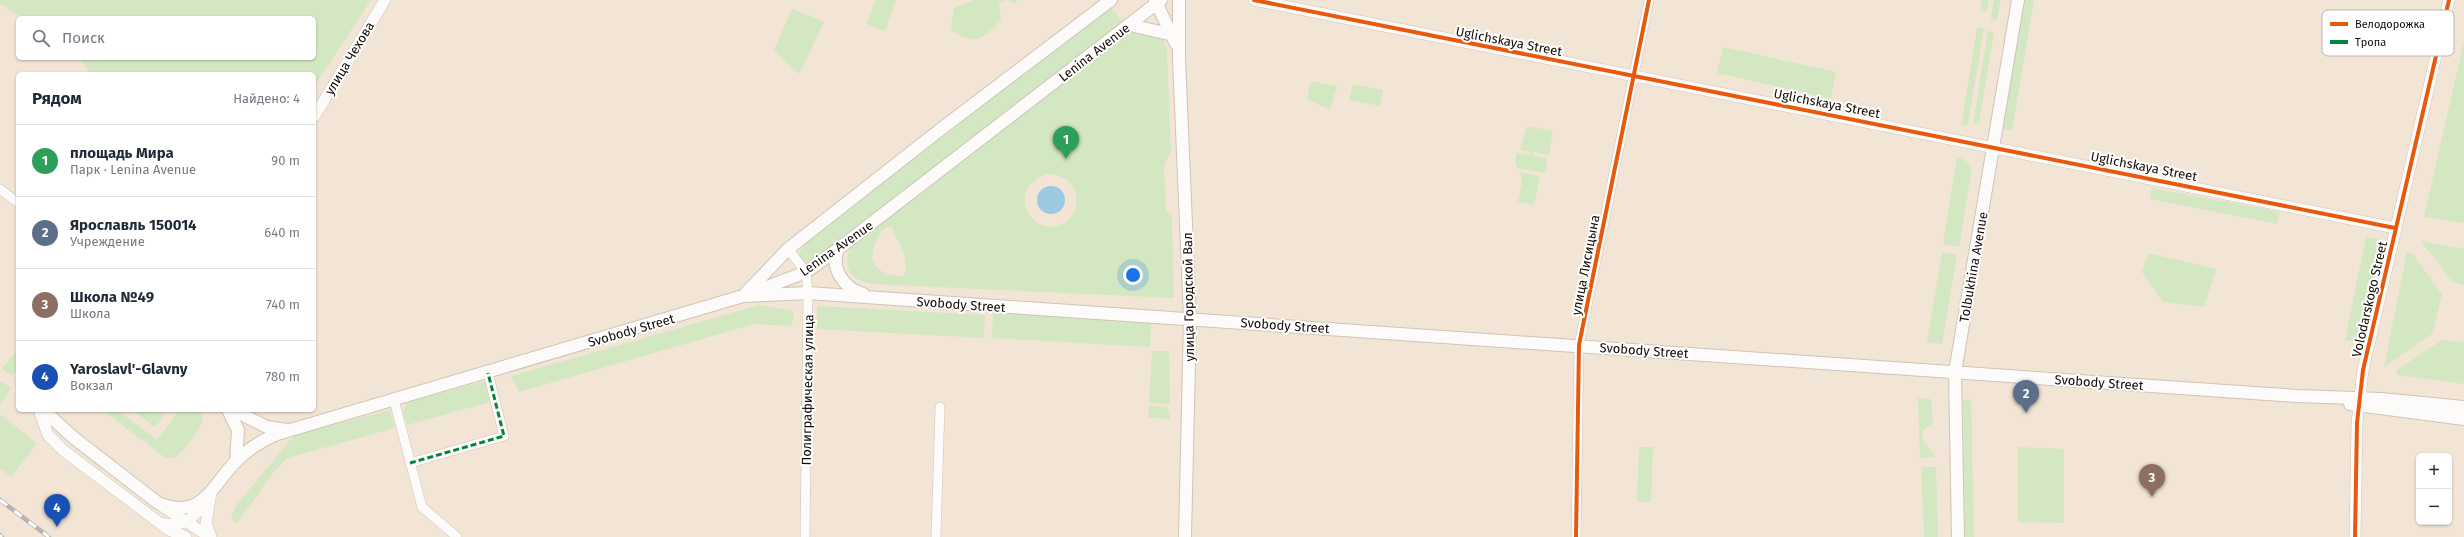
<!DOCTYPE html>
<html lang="ru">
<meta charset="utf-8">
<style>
:root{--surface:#fff;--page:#f2f2f3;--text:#1f2937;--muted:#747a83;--line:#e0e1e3;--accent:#111827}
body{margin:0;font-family:"Fira Sans",sans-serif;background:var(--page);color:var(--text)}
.controls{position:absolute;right:12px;bottom:12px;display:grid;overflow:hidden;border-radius:6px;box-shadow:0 1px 3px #0004}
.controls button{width:36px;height:36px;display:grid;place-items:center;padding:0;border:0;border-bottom:1px solid var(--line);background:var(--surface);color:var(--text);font:20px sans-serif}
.you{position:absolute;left:1133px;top:275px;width:14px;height:14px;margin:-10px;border:3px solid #fff;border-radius:50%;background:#1a73e8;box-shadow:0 0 0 6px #1a73e833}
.badge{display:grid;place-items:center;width:26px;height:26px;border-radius:50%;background:var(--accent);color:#fff;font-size:13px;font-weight:700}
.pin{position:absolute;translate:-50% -33px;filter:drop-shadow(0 1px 2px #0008)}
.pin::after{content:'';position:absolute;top:21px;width:14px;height:12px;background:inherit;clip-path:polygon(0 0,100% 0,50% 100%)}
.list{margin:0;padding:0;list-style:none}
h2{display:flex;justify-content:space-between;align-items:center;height:52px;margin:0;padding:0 16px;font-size:17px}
h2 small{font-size:13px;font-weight:400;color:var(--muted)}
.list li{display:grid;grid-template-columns:26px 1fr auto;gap:12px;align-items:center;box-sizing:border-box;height:72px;padding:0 16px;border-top:1px solid var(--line)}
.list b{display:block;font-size:15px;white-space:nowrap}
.list p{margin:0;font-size:13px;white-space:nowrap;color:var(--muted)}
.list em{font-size:13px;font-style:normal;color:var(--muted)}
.icon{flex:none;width:22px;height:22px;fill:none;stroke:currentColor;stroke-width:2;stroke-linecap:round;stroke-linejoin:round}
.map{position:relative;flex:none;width:2464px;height:537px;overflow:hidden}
.search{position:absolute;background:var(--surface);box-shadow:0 1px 3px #0004;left:16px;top:16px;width:300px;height:44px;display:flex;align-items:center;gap:10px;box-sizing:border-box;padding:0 14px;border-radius:6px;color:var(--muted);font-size:15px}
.panel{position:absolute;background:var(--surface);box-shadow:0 1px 3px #0004;left:16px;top:72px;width:300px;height:340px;border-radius:6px}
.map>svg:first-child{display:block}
.green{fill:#d3e7c2;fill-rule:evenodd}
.water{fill:#9bc9e0}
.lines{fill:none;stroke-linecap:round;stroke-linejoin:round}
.minor-casing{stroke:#cec4b8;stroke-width:10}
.tertiary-casing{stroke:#cec4b8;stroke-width:12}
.secondary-casing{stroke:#cec4b8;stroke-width:14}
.minor{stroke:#fdfbf9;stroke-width:9}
.tertiary{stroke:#fdfbf9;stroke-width:11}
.secondary{stroke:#fdfbf9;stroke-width:12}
.rail-casing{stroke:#b7b4b0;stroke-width:4.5}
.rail{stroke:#fff;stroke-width:3;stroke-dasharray:9;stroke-linecap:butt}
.quiet{stroke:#00873e;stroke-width:3;stroke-dasharray:6 3;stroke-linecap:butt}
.cycleway-casing{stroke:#fff;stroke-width:6}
.cycleway{stroke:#e8590c;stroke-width:4}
.labels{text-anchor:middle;stroke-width:4;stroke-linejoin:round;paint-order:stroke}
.street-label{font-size:13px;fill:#120a03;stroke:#fff}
.key{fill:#fff;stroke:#b8b6b3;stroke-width:1}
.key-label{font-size:11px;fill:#120a03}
</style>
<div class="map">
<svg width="2464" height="537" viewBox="0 0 2464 537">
<rect width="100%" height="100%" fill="#f2e5d5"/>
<path class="green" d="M 0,0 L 371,0 L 314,87 L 314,74 L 89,74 L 81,58 L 314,58 L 314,18 L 23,18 L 0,4 Z
M 875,0 L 896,0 L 885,31 L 867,24 Z
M 974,0 L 1017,0 L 1016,4 L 1007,0 L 999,3 L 1001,20 C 982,40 975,46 951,30 L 954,8 Z
M 1982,0 L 1989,0 L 1987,11 L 1980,11 Z
M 1994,0 L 2001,0 L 1997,20 L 1990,22 Z
M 2024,0 L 2034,0 L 2012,131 L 2002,128 Z
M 1111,7 L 1123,23 L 812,262 L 803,262 L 798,255 L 805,243 Z
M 792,9 L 824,22 L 799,74 L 774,50 Z
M 1977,28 L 1984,28 L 1968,124 L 1961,126 Z
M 1137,30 L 1163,37 L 1167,52 L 1171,152 L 1164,165 L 1166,211 L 1172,217 L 1174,298 L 873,284 C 851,280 843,271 850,248 L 1127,34 ZM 1049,174 C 1095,178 1077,238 1042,225 C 1035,222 1030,217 1027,210 C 1019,193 1033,177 1049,174 ZM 891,226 C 897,240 911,261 904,276 C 890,275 878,274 872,259 L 874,246 L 881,231 Z
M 1988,30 L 1994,33 L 1979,123 L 1973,124 Z
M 2464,41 L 2464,223 L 2424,217 Z
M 1723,47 L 1836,72 L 1831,99 L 1717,73 Z
M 1311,81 L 1337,86 L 1330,110 L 1307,99 Z
M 1353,84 L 1383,90 L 1380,106 L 1349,100 Z
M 1527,126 L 1553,131 L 1549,155 L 1533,152 L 1532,155 L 1547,158 L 1545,173 L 1517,168 L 1515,162 L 1517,153 L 1529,155 L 1530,151 L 1520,150 Z
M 1957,157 L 1965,160 L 1972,167 L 1959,247 L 1943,244 Z
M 1520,172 L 1540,176 L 1534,205 L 1518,202 L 1522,182 Z
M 2152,188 L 2280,212 L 2277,224 L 2150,199 Z
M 2366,237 L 2383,240 L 2359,342 L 2345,340 Z
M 2421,241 L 2464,249 L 2464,285 L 2452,282 Z
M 1942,252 L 1957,255 L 1942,344 L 1927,342 Z
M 2407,252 L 2412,253 L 2442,294 L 2432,334 L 2384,367 Z
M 2148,253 L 2216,269 L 2204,307 L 2163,302 L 2142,272 Z
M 759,305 L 794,311 L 792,326 L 754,324 L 519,392 L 511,376 Z
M 817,306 L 985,315 L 984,338 L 817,329 Z
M 993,312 L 1151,323 L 1150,347 L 992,338 Z
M 2442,340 L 2464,342 L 2464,384 L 2396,375 L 2397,370 Z
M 18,349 L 18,369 L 11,376 L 2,368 Z
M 1152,351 L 1169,351 L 1170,404 L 1149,403 Z
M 0,381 L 11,388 L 0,405 Z
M 485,381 L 490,402 L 407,425 L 403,412 L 407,402 Z
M 1918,398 L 1931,399 L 1933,423 L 1922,431 L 1923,441 L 1935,457 L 1920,458 Z
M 1971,399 L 1974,537 L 1965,537 L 1963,400 Z
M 1149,406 L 1167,407 L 1171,420 L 1148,417 Z
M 102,410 L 121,410 L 120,412 L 157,440 L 177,413 L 174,410 L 200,410 L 203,419 C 202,426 182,454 175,457 C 171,459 167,458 163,456 Z
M 132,410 L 158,410 L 165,415 L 155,427 Z
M 390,410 L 395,428 L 287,458 L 273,473 L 236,524 L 231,518 L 235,507 L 294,435 Z
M 0,414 L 37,444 L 11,477 L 0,468 Z
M 1639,447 L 1653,447 L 1651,502 L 1637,502 Z
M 2018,447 L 2064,449 L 2064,523 L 2018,522 Z
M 1921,467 L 1936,467 L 1938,537 L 1924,537 Z"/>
<path class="water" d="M1037 200a14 14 0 1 1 28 0a14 14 0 1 1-28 0Z"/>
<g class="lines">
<defs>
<path id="minor" d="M 0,189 L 18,203
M 788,249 L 806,272 L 808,293 L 805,537
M 394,400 L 422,507 L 457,537
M 410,463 L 504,436 L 488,373
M 936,537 L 940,407
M 1576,537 L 1579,345 L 1649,0"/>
<path id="tertiary" d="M 1254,0 L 2395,228
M 314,117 L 385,0
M 39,410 L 48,435 L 64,451 L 169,530 L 186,537
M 210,499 L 206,523 L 211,537
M 162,506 L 210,537
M 161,523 C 186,530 198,513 211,495
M 2355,537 L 2357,423 L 2363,370 L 2449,0"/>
<path id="secondary" d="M 1155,0 L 1176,44
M 1179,0 L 1179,58 L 1190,319 L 1185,537
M 1130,25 L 1173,35
M 838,249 C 830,269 844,288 863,294
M 754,292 L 806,272 L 838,249 L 1161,0
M 746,293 L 788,249 L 941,129 L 1111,0
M 2350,404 L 2464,419
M 43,410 L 74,438 L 158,503 C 202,521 211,487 236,461 C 247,450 263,440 277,434 L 743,296 L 808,293 L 2297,396 L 2381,399 L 2464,407
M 228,410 L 238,430 L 236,462
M 233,410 L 267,427 L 287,430
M 1958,537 L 1955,372 L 2018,0"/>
</defs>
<use href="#minor" class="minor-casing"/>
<use href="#tertiary" class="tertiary-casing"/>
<use href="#secondary" class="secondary-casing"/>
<use href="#minor" class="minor"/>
<use href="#tertiary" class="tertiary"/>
<use href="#secondary" class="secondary"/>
<defs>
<path id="rail" d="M 0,500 L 49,537
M 0,535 L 2,537"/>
</defs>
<use href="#rail" class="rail-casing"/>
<use href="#rail" class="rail"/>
<path class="quiet" d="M 410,463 L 504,436 L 488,373"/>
<defs>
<path id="cycleway" d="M 1254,0 L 2395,228
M 1576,537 L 1579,345 L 1649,0
M 2355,537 L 2357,423 L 2363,370 L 2449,0"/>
</defs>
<use href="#cycleway" class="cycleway-casing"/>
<use href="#cycleway" class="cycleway"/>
</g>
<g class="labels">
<g class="street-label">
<text transform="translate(1509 41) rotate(11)" y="5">Uglichskaya Street</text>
<text transform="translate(1094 52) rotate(-38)" y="5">Lenina Avenue</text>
<text transform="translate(349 58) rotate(-59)" y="5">улица Чехова</text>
<text transform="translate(1827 103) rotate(11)" y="5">Uglichskaya Street</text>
<text transform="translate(2144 166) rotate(11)" y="5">Uglichskaya Street</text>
<text transform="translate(836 248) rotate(-35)" y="5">Lenina Avenue</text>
<text transform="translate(1585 265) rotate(-79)" y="5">улица Лисицына</text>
<text transform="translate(1973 267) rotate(-80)" y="5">Tolbukhina Avenue</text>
<text transform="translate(1188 297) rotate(-91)" y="5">улица Городской Вал</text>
<text transform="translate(2369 299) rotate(-77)" y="5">Volodarskogo Street</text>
<text transform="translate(961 304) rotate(4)" y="5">Svobody Street</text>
<text transform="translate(1285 325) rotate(4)" y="5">Svobody Street</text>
<text transform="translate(631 330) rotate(-16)" y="5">Svobody Street</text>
<text transform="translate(1644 350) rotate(4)" y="5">Svobody Street</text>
<text transform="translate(2099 382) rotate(4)" y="5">Svobody Street</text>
<text transform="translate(807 390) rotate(-89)" y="5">Полиграфическая улица</text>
</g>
</g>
<rect x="2322" y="10" width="132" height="46" rx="6" class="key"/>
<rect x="2330" y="22" width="18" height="4" fill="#e8590c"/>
<rect x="2330" y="40" width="18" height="4" fill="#00873e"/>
<g class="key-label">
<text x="2355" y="28">Велодорожка</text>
<text x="2355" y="46">Тропа</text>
</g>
</svg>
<div class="controls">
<button>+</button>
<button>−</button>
</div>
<div class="you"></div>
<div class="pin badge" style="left:1066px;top:159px;background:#2e9e5b">1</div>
<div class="pin badge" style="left:2026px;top:413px;background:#5c6f8a">2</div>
<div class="pin badge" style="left:2152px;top:497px;background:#8d6e63">3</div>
<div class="pin badge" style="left:57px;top:527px;background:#1a4fb4">4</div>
<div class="search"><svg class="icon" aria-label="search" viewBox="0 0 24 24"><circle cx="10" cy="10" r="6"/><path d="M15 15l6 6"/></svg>Поиск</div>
<section class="panel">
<h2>Рядом<small>Найдено: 4</small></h2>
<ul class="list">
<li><span class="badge" style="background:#2e9e5b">1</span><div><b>площадь Мира</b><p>Парк · Lenina Avenue</p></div><em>90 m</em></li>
<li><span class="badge" style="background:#5c6f8a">2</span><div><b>Ярославль 150014</b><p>Учреждение</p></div><em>640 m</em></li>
<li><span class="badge" style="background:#8d6e63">3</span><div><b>Школа №49</b><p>Школа</p></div><em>740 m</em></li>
<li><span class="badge" style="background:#1a4fb4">4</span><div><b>Yaroslavl'-Glavny</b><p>Вокзал</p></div><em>780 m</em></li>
</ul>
</section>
</div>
